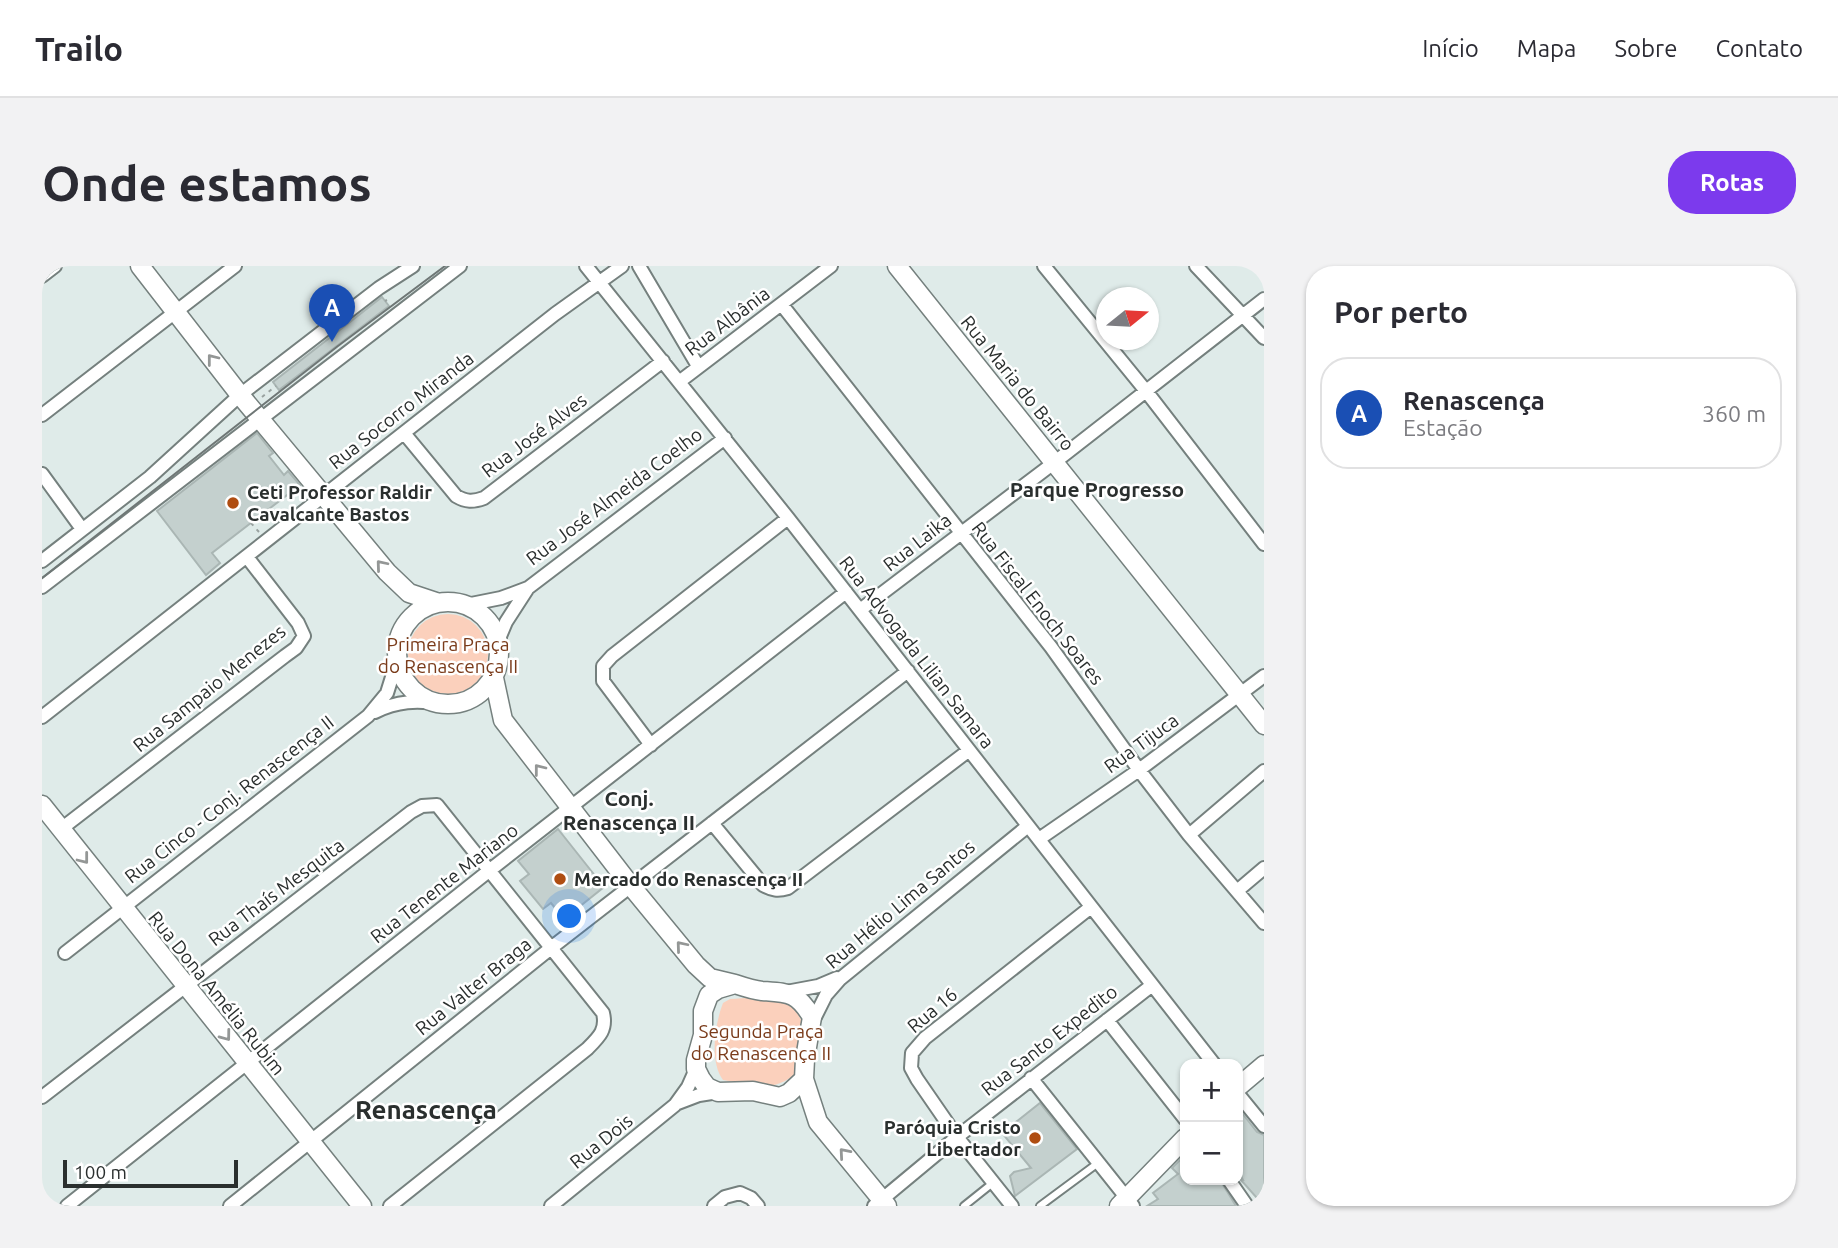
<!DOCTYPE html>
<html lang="pt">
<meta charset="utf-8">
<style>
:root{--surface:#fff;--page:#f2f2f3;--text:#2b2b33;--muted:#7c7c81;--line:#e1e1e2;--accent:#7c3aed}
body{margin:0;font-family:Ubuntu,sans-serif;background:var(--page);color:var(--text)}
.controls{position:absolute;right:21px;bottom:21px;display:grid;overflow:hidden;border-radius:14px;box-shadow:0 2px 5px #0004}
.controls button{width:63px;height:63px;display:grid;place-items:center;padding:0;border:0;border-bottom:2px solid var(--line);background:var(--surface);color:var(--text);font:35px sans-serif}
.compass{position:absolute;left:1054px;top:21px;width:63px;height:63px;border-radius:50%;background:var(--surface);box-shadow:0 2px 5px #0004;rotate:72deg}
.scale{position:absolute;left:21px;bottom:18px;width:175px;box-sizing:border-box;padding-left:7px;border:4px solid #2a2f2e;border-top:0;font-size:19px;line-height:24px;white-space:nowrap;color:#2a2f2e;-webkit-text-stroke:5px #fff;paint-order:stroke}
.you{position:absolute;left:528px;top:651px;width:24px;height:24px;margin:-18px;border:5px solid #fff;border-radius:50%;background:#1a73e8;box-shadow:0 0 0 10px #1a73e833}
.badge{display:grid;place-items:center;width:46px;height:46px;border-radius:50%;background:var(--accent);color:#fff;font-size:23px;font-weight:700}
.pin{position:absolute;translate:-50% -58px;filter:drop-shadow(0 2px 4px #0008)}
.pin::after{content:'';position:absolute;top:37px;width:24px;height:21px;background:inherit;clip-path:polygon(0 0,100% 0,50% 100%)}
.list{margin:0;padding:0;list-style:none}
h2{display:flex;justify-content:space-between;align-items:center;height:91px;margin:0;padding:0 28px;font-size:30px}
h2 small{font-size:23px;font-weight:400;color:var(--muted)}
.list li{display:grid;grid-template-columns:46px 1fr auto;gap:21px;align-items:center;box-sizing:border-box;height:112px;margin:0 14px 14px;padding:0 14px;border:2px solid var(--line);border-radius:28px}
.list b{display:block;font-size:26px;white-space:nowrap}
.list p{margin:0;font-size:23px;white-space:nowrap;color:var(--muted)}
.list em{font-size:23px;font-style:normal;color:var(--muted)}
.map{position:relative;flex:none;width:1222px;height:940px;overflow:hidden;border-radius:28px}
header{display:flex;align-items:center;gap:42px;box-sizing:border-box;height:98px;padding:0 35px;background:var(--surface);border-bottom:2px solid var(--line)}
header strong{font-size:33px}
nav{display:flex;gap:38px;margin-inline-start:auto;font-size:24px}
.intro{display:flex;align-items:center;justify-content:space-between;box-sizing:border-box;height:168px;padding:0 42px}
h1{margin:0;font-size:49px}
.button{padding:18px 32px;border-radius:28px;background:var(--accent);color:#fff;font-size:24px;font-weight:700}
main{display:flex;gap:42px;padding:0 42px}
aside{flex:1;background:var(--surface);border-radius:28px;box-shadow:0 2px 5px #0004}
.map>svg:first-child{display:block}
.green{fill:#fbd0bc}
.building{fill:#c4d0ce;stroke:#aab6b4;stroke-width:2}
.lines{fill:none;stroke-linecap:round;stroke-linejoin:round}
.lane-casing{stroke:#75807e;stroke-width:10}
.street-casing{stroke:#75807e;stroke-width:16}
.secondary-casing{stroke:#75807e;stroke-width:21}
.path{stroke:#99a2a0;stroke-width:2;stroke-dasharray:3.5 5;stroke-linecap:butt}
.lane{stroke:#fff;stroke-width:6}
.street{stroke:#fff;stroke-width:12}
.secondary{stroke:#fff;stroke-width:18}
.tram{stroke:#6f7776;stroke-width:2}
.oneway{stroke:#949796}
.poi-dot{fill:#af4d11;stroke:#fff;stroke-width:2.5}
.labels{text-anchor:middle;stroke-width:5;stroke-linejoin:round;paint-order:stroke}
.street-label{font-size:19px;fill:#2a2f2e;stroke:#fff}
.poi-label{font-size:19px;font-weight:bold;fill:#2a2f2e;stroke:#fff;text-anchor:start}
.park-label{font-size:19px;fill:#7a3b1a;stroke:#fff}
.neighbourhood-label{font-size:21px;font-weight:bold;fill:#2a2f2e;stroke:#fff}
.district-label{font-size:26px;font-weight:bold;fill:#2a2f2e;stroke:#fff}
</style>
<header>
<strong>Trailo</strong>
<nav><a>Início</a><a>Mapa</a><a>Sobre</a><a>Contato</a></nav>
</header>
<div class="intro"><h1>Onde estamos</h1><a class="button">Rotas</a></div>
<main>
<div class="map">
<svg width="1222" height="940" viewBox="0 0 1222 940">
<rect width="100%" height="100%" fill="#dfebe9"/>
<path class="green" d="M366 388a40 40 0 1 1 80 0a40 40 0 1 1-80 0Z
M 688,733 C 713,732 751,727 760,757 C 763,768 757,794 755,806 C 732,828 711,819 681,814 C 667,795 673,758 681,737 Z"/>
<path class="building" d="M 340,31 L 347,40 L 237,124 L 231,116 Z
M 215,167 L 231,187 L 227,190 L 242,209 L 246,205 L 258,219 L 170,287 L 178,297 L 164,309 L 115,245 Z
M 516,563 L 562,621 L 522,653 L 509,637 L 501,643 L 478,615 L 487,608 L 476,595 Z
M 998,837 L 1035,883 L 973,930 L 968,910 L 972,906 L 989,902 L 960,867 Z
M 1196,842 L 1215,866 L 1222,869 L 1222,940 L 1199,914 L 1201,914 L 1196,905 Z
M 1143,889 L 1143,914 L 1178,914 L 1194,940 L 1105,940 L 1116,933 L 1111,927 L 1136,908 L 1130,902 Z"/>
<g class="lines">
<defs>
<path id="lane" d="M 922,940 L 952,916
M 998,940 L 1056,897"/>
<path id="street" d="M 544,0 L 746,252 L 1172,798
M 597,0 L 656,100
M 1002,0 L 1104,125 L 1222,278
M 1154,0 L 1222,72
M 0,10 L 13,0
M 740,39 L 1009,381 L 1097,504 L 1147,569 L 1222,657
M 637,116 L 789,0
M 0,149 L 193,0
M 362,167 L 414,230 C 424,236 431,236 442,232 L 621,95
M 0,208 L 40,263
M 0,295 L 108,211 L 198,129 L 337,22 L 371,0
M 0,321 L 418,0
M 424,339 L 459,332 L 486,322
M 818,344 L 1013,196 L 1222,33
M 456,375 L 464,356 L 486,322 L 683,172
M 333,446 C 355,435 375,434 399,438
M 0,451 L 513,48 L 580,0
M 609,479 L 561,415 L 561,400 L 570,390 L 746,252
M 670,557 L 721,619 C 730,624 736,625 746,622 L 926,485
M 19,563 L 243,390 L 254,382 L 262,370 L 256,357 L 205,291
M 1147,569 L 1222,505
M 997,573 L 1097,504 L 1222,410
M 1195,625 L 1222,602
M 23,687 L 326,450 L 345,427 L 355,395
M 744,726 L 776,720 L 795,712
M 1065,754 L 1143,853
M 769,759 L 784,729 L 798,713 L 986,560
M 989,812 L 1091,940
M 1196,828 L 1222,860
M 0,831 L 369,546 L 380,540 L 395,539 L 561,747 C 565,764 557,771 545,783 L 348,940
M 636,837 L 657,829 L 676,826
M 1187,914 L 1205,940
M 25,940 L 448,604 L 804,326
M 188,940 L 509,682 L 866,405
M 509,940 L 633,839 L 646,821 L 654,803
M 672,940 L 683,931 L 698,927 L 709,932 L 716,940
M 832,940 L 915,871 L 1109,720
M 970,940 L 915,871 L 875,813 L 869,802 L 870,787 L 883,772 L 1049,641"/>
<path id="secondary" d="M 98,0 L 198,129 L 345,306 L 367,327 L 394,336
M 855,0 L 1222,459
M355 387a51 51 0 1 1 102 0a51 51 0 1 1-102 0Z
M 452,412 L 461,454 L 589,620 L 654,699 L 668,712 L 693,718
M 0,539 L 320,940
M 693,718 C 702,721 711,724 720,725 C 747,727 755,726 770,751 L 763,793 L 762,813 L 747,827 L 738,831 L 711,825 L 676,826 L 665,821 L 659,813 L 654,803 L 654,794 L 661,769 L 661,745 L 667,729 L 676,723 Z
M 762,813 L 776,856 L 845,940
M 1196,821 L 1222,799
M 1077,940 L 1143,872"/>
</defs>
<use href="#lane" class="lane-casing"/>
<use href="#street" class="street-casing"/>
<use href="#secondary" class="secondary-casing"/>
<path class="path" d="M 343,35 L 345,34
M 220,131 L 234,120
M 209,257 L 217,266"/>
<use href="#lane" class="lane"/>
<use href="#street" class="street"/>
<use href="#secondary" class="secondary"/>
<path class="tram" d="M 0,312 L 296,80 L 403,0"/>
</g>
<defs><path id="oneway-chevron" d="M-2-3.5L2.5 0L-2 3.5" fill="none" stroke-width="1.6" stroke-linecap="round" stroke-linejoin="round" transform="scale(1.75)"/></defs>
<g class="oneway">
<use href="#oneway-chevron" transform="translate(170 93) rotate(-128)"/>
<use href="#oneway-chevron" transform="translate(339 299) rotate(-130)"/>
<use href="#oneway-chevron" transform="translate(497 503) rotate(-128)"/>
<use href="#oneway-chevron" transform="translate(42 593) rotate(52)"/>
<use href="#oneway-chevron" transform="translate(639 680) rotate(-130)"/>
<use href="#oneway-chevron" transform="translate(184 770) rotate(53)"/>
<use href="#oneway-chevron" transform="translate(802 887) rotate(-131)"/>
</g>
<g class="poi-dot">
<circle cx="191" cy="237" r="7"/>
<circle cx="518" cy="613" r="7"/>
<circle cx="993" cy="872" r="7"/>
</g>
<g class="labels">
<g class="street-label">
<text transform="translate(685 55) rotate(-37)" y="7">Rua Albânia</text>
<text transform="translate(976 117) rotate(51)" y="7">Rua Maria do Bairro</text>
<text transform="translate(359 144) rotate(-38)" y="7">Rua Socorro Miranda</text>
<text transform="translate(492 169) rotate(-37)" y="7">Rua José Alves</text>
<text transform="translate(572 230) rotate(-37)" y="7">Rua José Almeida Coelho</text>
<text transform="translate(875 276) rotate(-38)" y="7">Rua Laika</text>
<text transform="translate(996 337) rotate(52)" y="7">Rua Fiscal Enoch Soares</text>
<text transform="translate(875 386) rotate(52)" y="7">Rua Advogada Lilian Samara</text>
<text transform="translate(167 422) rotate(-39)" y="7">Rua Sampaio Menezes</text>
<text transform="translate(1099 477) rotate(-36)" y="7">Rua Tijuca</text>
<text transform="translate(187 533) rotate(-38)" y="7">Rua Cinco - Conj. Renascença II</text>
<text transform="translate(402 617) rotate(-38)" y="7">Rua Tenente Mariano</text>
<text transform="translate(234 626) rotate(-37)" y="7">Rua Thaís Mesquita</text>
<text transform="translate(858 638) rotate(-40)" y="7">Rua Hélio Lima Santos</text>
<text transform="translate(431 720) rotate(-39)" y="7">Rua Valter Braga</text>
<text transform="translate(175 727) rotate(51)" y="7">Rua Dona Amélia Rubim</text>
<text transform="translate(890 744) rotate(-40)" y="7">Rua 16</text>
<text transform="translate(1007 774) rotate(-38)" y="7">Rua Santo Expedito</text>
<text transform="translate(559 875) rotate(-39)" y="7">Rua Dois</text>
</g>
<g class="poi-label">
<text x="205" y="233">Ceti Professor Raldir<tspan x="205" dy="22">Cavalcante Bastos</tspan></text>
<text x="532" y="620">Mercado do Renascença II</text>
<text x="979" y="868" text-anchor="end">Paróquia Cristo<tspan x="979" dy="22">Libertador</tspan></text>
</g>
<g class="park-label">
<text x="406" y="385">Primeira Praça<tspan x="406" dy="22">do Renascença II</tspan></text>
<text x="719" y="772">Segunda Praça<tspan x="719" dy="22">do Renascença II</tspan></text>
</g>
<g class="neighbourhood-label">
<text x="1055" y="231">Parque Progresso</text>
<text x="587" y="540">Conj.<tspan x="587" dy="24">Renascença II</tspan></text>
</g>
<g class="district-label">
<text x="384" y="853">Renascença</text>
</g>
</g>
</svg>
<div class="controls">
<button>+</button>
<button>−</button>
</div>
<svg class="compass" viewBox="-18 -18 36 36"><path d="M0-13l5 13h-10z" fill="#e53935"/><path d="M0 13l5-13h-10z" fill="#7c7c81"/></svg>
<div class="scale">100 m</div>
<div class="you"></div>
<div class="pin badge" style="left:290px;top:76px;background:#1a4fb4">A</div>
</div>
<aside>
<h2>Por perto<small></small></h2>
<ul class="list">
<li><span class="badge" style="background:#1a4fb4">A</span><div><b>Renascença</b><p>Estação</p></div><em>360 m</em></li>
</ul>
</aside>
</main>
